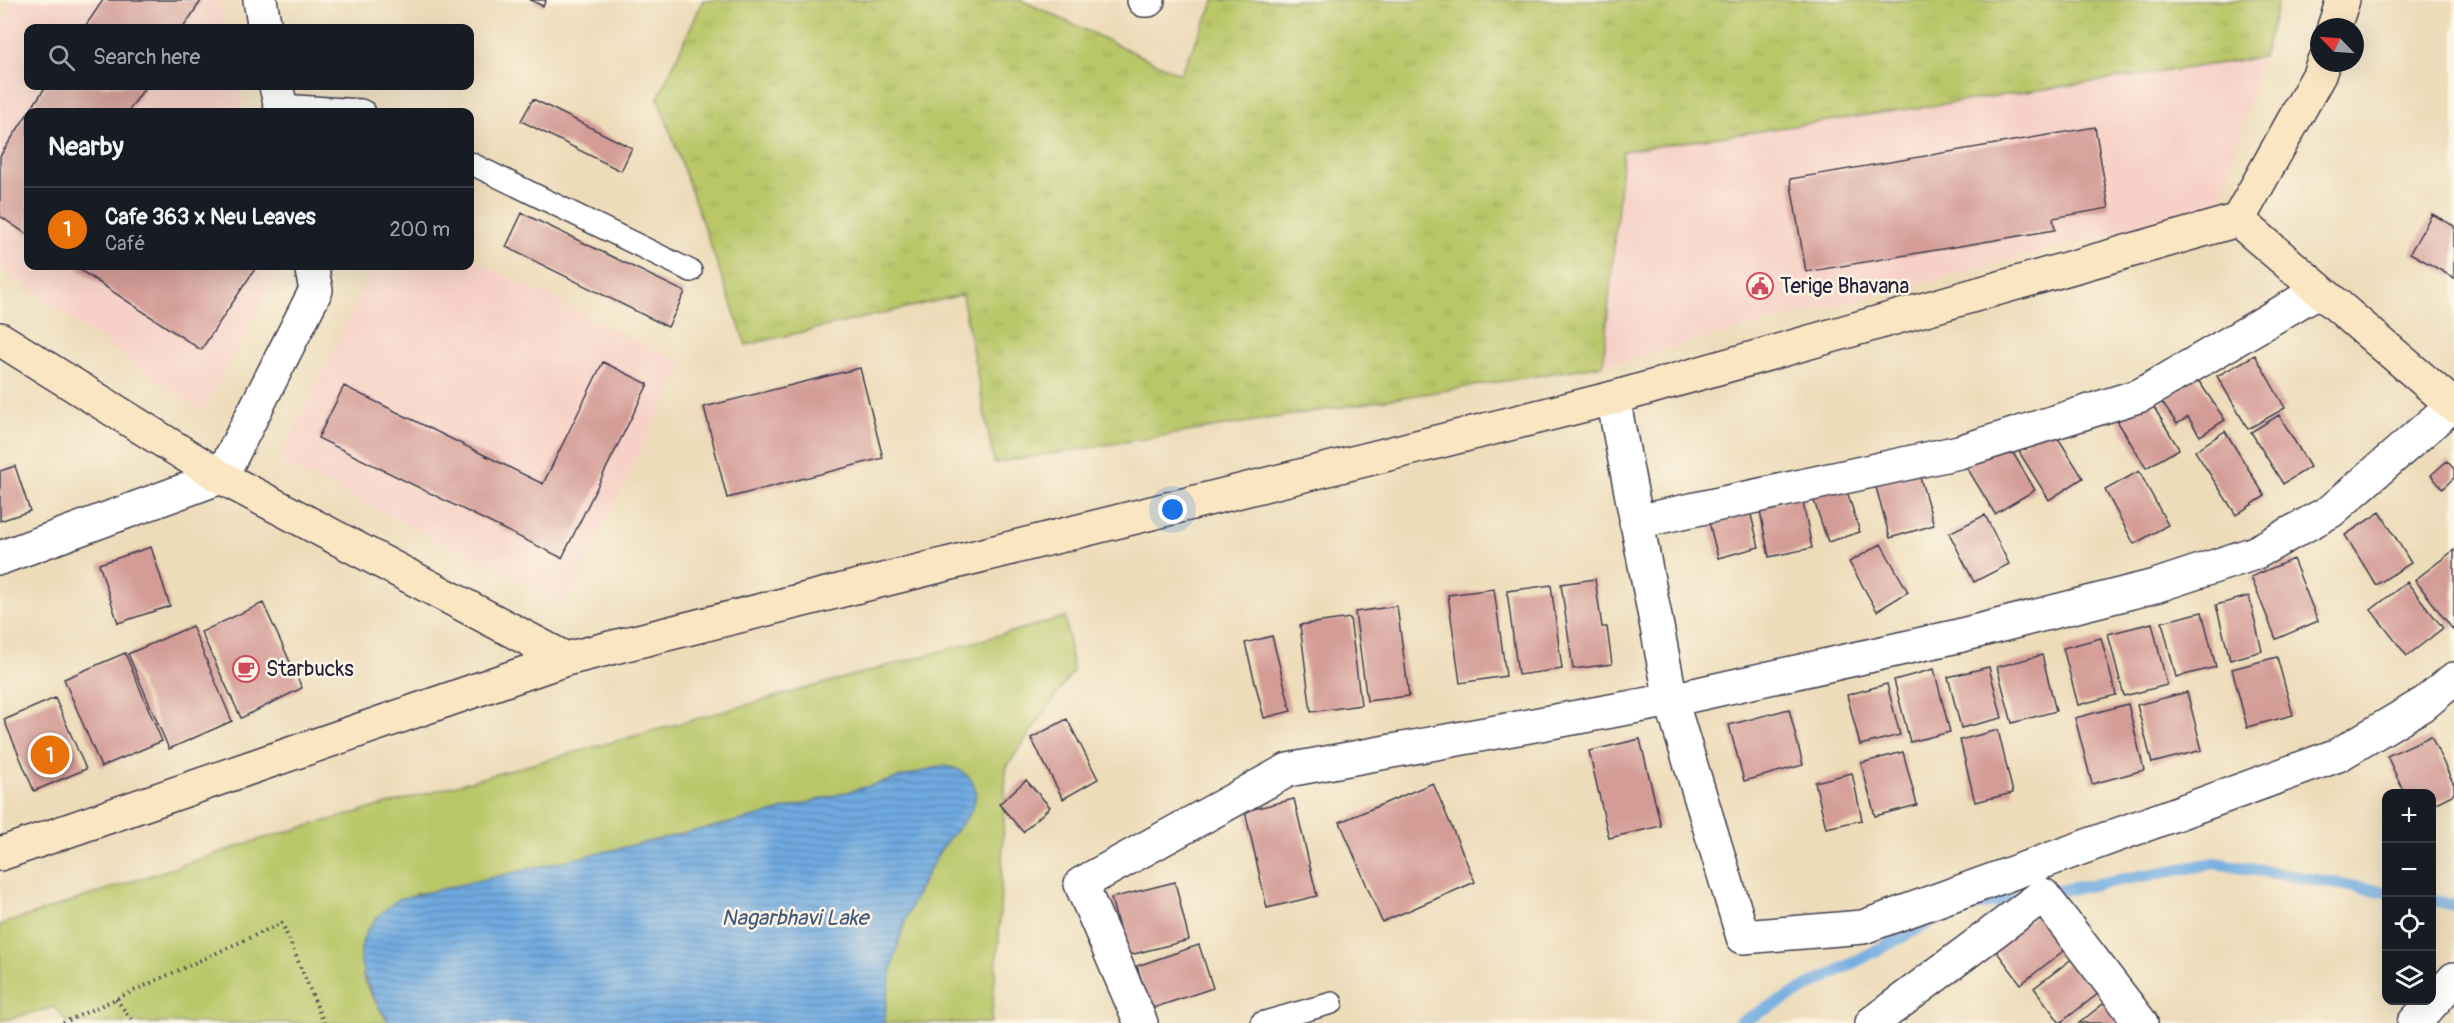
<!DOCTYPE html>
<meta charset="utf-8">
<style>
:root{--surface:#171b24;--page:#242831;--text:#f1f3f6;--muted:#9ea1a6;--line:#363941;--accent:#d1495b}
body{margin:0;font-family:Pangolin,sans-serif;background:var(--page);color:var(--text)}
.controls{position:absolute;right:18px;bottom:18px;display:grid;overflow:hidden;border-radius:12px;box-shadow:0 6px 24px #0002}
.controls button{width:54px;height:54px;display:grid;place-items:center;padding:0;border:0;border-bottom:2px solid var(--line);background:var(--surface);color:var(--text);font:30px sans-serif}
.compass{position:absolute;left:2310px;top:18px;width:54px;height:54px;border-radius:50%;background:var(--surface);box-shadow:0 6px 24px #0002;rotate:295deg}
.you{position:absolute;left:1173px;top:510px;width:21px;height:21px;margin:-15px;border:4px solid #fff;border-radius:50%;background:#1a73e8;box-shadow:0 0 0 9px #1a73e833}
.badge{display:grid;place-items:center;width:39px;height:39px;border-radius:50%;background:var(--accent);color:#fff;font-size:20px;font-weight:700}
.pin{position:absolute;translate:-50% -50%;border:3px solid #fff;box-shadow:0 2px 6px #0006}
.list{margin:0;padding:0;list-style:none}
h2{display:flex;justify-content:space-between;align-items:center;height:78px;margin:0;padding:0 24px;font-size:26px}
h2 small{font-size:20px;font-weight:400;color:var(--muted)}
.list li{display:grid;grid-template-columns:39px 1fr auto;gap:18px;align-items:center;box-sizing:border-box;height:84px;padding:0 24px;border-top:2px solid var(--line)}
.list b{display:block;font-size:22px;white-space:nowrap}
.list p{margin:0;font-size:20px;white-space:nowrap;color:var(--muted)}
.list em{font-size:20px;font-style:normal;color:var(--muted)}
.icon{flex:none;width:33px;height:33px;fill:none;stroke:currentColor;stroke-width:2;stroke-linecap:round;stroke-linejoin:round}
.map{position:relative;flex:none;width:2454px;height:1023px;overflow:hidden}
.search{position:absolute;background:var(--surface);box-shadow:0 6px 24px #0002;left:24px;top:24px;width:450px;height:66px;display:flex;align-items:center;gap:15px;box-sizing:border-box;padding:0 21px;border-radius:12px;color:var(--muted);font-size:22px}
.panel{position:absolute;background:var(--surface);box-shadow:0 6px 24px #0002;left:24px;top:108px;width:450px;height:162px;border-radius:12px}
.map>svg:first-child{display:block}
.built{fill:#f7d1c7}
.grass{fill:url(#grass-tufts);stroke:#6e7452;stroke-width:1.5}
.park{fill:#b9c769;stroke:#6e7452;stroke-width:1.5}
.water{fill:url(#water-rules);stroke:#48668e;stroke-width:1.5}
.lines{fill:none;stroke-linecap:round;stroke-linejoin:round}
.stream{stroke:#6faae0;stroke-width:12}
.building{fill:#d49c97}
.lane-casing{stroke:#403e4e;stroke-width:24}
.street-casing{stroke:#403e4e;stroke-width:36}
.secondary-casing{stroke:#403e4e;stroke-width:36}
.path{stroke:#403e4e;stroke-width:4;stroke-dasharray:1.5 4.5;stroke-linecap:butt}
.lane{stroke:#fff;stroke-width:21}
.street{stroke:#fff;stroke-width:33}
.secondary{stroke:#fbe6c4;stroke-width:33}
.labels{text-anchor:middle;stroke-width:5;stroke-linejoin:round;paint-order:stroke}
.poi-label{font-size:21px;fill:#22223b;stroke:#fcf5e5;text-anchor:start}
.water-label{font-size:22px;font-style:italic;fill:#41587d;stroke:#fcf5e5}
</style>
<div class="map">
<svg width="2454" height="1023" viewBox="0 0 2454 1023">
<defs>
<pattern id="grass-tufts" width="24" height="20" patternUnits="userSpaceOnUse" patternTransform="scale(1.5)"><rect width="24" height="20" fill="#b9c769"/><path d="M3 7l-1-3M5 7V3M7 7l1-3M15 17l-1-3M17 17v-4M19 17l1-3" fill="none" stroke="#9fab5c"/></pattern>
<pattern id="water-rules" width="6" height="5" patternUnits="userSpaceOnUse" patternTransform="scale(1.5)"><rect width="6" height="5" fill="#6faae0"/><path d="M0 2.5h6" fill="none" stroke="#5b8ab7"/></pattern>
</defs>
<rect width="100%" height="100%" fill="#fcf5e5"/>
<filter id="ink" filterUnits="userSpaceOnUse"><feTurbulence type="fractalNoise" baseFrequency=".0167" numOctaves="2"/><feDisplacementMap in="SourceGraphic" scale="12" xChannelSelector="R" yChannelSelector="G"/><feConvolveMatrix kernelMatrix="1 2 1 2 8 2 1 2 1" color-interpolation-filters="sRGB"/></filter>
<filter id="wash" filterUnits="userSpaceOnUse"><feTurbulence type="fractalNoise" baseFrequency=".008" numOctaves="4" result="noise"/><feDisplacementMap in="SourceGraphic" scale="24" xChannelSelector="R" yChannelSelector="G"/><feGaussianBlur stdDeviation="1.35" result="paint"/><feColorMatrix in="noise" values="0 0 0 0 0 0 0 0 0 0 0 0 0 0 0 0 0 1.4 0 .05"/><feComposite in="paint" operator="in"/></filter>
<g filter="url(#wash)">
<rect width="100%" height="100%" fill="#eddcb9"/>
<path class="built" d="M 16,0 L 218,0 L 225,28 L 28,28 L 28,86 L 239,86 L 246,112 L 28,112 L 28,266 L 283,266 L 202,412 L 0,268 L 0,23 Z
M 2263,57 L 2218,206 L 1603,365 L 1622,151 Z
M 470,258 L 684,364 L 565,604 L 278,461 L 375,266 L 470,266 Z"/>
<path class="grass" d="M 703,0 L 1021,0 L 1180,74 L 1215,0 L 2279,0 L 2263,57 L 1623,151 L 1603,365 L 994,463 L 962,295 L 746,345 L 658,98 Z"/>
<path class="park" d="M 1065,617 L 1073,671 L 1006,768 L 999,936 L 991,1023 L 884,1023 C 887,986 893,949 907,915 C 925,871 952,830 975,789 C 968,773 959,767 942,766 L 760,816 L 435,892 L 416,893 L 362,975 L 369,991 L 389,1023 L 68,1023 L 54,1007 L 0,1021 L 0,925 L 261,839 Z"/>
<path class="water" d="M 942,766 C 961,767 979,779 975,800 C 972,817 956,829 946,842 C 941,849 936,857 932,865 C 902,914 889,967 884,1023 L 389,1023 C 358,974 341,938 399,899 L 760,816 Z"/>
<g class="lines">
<path class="stream" d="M 2047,893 L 2215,863 L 2386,892
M 2432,900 L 2454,905
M 1739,1023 L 1955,909 L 2024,897"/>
</g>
<g id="blocks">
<path class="building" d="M 103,0 L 200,0 L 201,1 L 183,28 L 84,28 Z
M 530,0 L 546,0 L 543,6 Z
M 46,86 L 146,86 L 128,112 L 29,112 Z
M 533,99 L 632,148 L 621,171 L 521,121 Z
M 28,113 L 28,235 L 0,216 L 0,156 Z
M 2095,127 L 2109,208 L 2053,218 L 2055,230 L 1806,272 L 1790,179 Z
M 522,213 L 685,292 L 668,327 L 506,247 Z
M 2432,214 L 2454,226 L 2454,278 L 2410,253 Z
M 74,266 L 257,266 L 201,350 Z
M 2255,355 L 2285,408 L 2248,429 L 2217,376 Z
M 603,362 L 648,384 L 562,558 L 318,438 L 344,386 L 543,484 Z
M 860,368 L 883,458 L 727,498 L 704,407 Z
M 2196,377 L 2225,420 L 2200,436 L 2188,417 L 2177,424 L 2161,401 Z
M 2149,399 L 2179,449 L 2146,468 L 2116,419 Z
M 2279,415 L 2310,467 L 2283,484 L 2251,432 Z
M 2050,425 L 2083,478 L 2049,500 L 2016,447 Z
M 2225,431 L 2265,496 L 2236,515 L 2195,451 Z
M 2006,441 L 2035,490 L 1995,514 L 1966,466 Z
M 2447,461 L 2454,469 L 2454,478 L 2442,489 L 2431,475 Z
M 15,466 L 30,511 L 0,521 L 0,471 Z
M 1917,467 L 1934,525 L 1890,538 L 1874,480 Z
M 2139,471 L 2168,525 L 2134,544 L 2105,490 Z
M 1845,485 L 1860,532 L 1828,542 L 1812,495 Z
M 1802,497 L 1812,548 L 1769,557 L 1759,506 Z
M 1747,499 L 1759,547 L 1718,558 L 1706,510 Z
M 2380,512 L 2411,563 L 2376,585 L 2345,535 Z
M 1985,515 L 2009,564 L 1974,582 L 1949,533 Z
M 1881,544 L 1908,592 L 1877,611 L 1849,562 Z
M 151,547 L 170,606 L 118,623 L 99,564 Z
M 2454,550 L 2454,631 L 2415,580 Z
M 2293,559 L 2318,621 L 2276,639 L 2251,577 Z
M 1595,579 L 1602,627 L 1607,627 L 1612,664 L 1573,669 L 1561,584 Z
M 2407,582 L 2443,628 L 2407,656 L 2371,610 Z
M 1551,585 L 1562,669 L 1518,675 L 1507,591 Z
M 1494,589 L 1506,676 L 1460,683 L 1448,595 Z
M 2249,596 L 2262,651 L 2230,660 L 2216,605 Z
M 263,603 L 302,688 L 241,718 L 201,632 Z
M 1397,606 L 1409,696 L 1367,701 L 1355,612 Z
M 2202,612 L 2216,667 L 2176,677 L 2162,622 Z
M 1350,618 L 1361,705 L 1311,712 L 1300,625 Z
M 2152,623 L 2167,685 L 2124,696 L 2108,634 Z
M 192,626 L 232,721 L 169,749 L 128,654 Z
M 1272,636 L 1291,711 L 1264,718 L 1245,643 Z
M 2101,638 L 2116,695 L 2078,705 L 2063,648 Z
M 125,653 L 162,741 L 101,767 L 64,679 Z
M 2042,655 L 2056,711 L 2012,723 L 1997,667 Z
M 2277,657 L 2293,715 L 2247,727 L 2232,669 Z
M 1989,667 L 2002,718 L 1961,728 L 1948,677 Z
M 1934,669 L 1950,732 L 1910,742 L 1894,680 Z
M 1887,684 L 1900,735 L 1860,745 L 1847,695 Z
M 2187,692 L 2202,750 L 2152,763 L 2137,705 Z
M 55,698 L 86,769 L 34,791 L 4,720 Z
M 2128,704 L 2144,770 L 2092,784 L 2075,718 Z
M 1789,709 L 1803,765 L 1744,781 L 1729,725 Z
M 1067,719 L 1098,779 L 1063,799 L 1031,738 Z
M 1998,730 L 2013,793 L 1975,802 L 1960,740 Z
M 2431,736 L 2454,785 L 2454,794 L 2432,805 L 2432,794 L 2405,794 L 2387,756 Z
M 1640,739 L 1661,826 L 1609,838 L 1589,751 Z
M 1903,752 L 1917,805 L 1875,816 L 1861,763 Z
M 1852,773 L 1862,820 L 1826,828 L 1815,782 Z
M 1026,780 L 1050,807 L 1023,832 L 999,804 Z
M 1433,783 L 1475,882 L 1382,922 L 1340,822 Z
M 1294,799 L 1317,896 L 1267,908 L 1245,811 Z
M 1175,882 L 1189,940 L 1126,956 L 1111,898 Z
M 2044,908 L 2072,944 L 2021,984 L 1993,947 Z
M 1199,945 L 1213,988 L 1150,1009 L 1137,966 Z
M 2077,955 L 2103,990 L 2060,1023 L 2034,988 Z
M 2112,997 L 2126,1023 L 2079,1023 Z"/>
</g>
</g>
<g filter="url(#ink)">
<use href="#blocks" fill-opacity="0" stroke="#403e4e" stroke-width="1.5"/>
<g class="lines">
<defs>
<path id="lane" d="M 280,105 L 361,110 L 365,112
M 470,163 L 691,271
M 1261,1023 L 1332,1003"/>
<path id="street" d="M 260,0 L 265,28
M 1144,0 L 1148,0
M 276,86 L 282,112
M 1613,398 L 1671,700 L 1743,937 L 1863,927 L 2338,755 L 2425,703 L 2454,679
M 1636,522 L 1959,452 L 2141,395 L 2318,291
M 0,558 L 221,477 L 316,290 L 311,266
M 1141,1023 L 1081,884 L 1288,770 L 1671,700 L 1958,636 L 2155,586 L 2255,553 L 2331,511 L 2454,404
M 1872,1023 L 2043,895 L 2141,1023
M 2414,1023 L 2454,979"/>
<path id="secondary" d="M 2334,27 L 2343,0
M 2238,220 L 2454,406
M 0,339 L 221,477 L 566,659
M 0,854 L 566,659 L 1613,398 L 2238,220 L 2319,75 L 2323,63"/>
</defs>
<use href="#lane" class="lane-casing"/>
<use href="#street" class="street-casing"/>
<use href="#secondary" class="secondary-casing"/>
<path class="path" d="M 116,999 L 134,1023
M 63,1023 L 282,923 L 324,1023"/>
<use href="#lane" class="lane"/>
<use href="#street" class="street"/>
<use href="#secondary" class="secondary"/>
</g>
</g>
<defs>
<symbol id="civic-ring" viewBox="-11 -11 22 22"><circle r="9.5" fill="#fcf5e5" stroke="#d1495b" stroke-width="1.5"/><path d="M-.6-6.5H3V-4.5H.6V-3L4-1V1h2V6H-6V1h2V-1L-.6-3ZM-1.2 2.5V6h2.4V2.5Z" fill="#d1495b"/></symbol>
<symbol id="cafe-ring" viewBox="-11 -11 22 22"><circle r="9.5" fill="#fcf5e5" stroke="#d1495b" stroke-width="1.5"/><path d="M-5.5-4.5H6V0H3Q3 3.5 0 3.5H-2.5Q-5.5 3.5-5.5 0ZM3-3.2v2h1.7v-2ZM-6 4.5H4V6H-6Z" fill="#d1495b"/></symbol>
</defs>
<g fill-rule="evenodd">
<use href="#civic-ring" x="1745" y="271" width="30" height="30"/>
<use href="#cafe-ring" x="231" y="654" width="30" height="30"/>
</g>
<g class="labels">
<g class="poi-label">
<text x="1780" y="293">Terige Bhavana</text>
<text x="266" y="676">Starbucks</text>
</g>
<g class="water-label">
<text x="795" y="925">Nagarbhavi Lake</text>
</g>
</g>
</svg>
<div class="controls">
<button>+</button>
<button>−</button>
<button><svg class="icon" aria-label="locate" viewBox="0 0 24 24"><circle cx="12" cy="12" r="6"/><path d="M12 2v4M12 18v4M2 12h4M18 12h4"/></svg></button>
<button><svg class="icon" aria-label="layers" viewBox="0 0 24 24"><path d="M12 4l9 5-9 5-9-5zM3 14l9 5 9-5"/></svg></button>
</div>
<svg class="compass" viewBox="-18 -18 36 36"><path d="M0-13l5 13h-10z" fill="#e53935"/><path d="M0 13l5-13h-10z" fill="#9ea1a6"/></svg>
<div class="you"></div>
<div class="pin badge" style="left:50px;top:755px;background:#e8710a">1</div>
<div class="search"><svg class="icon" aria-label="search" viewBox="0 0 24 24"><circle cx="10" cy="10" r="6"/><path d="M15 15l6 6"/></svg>Search here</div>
<section class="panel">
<h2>Nearby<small></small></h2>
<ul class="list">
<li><span class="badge" style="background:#e8710a">1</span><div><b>Cafe 363 x Neu Leaves</b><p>Café</p></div><em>200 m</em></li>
</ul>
</section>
</div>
